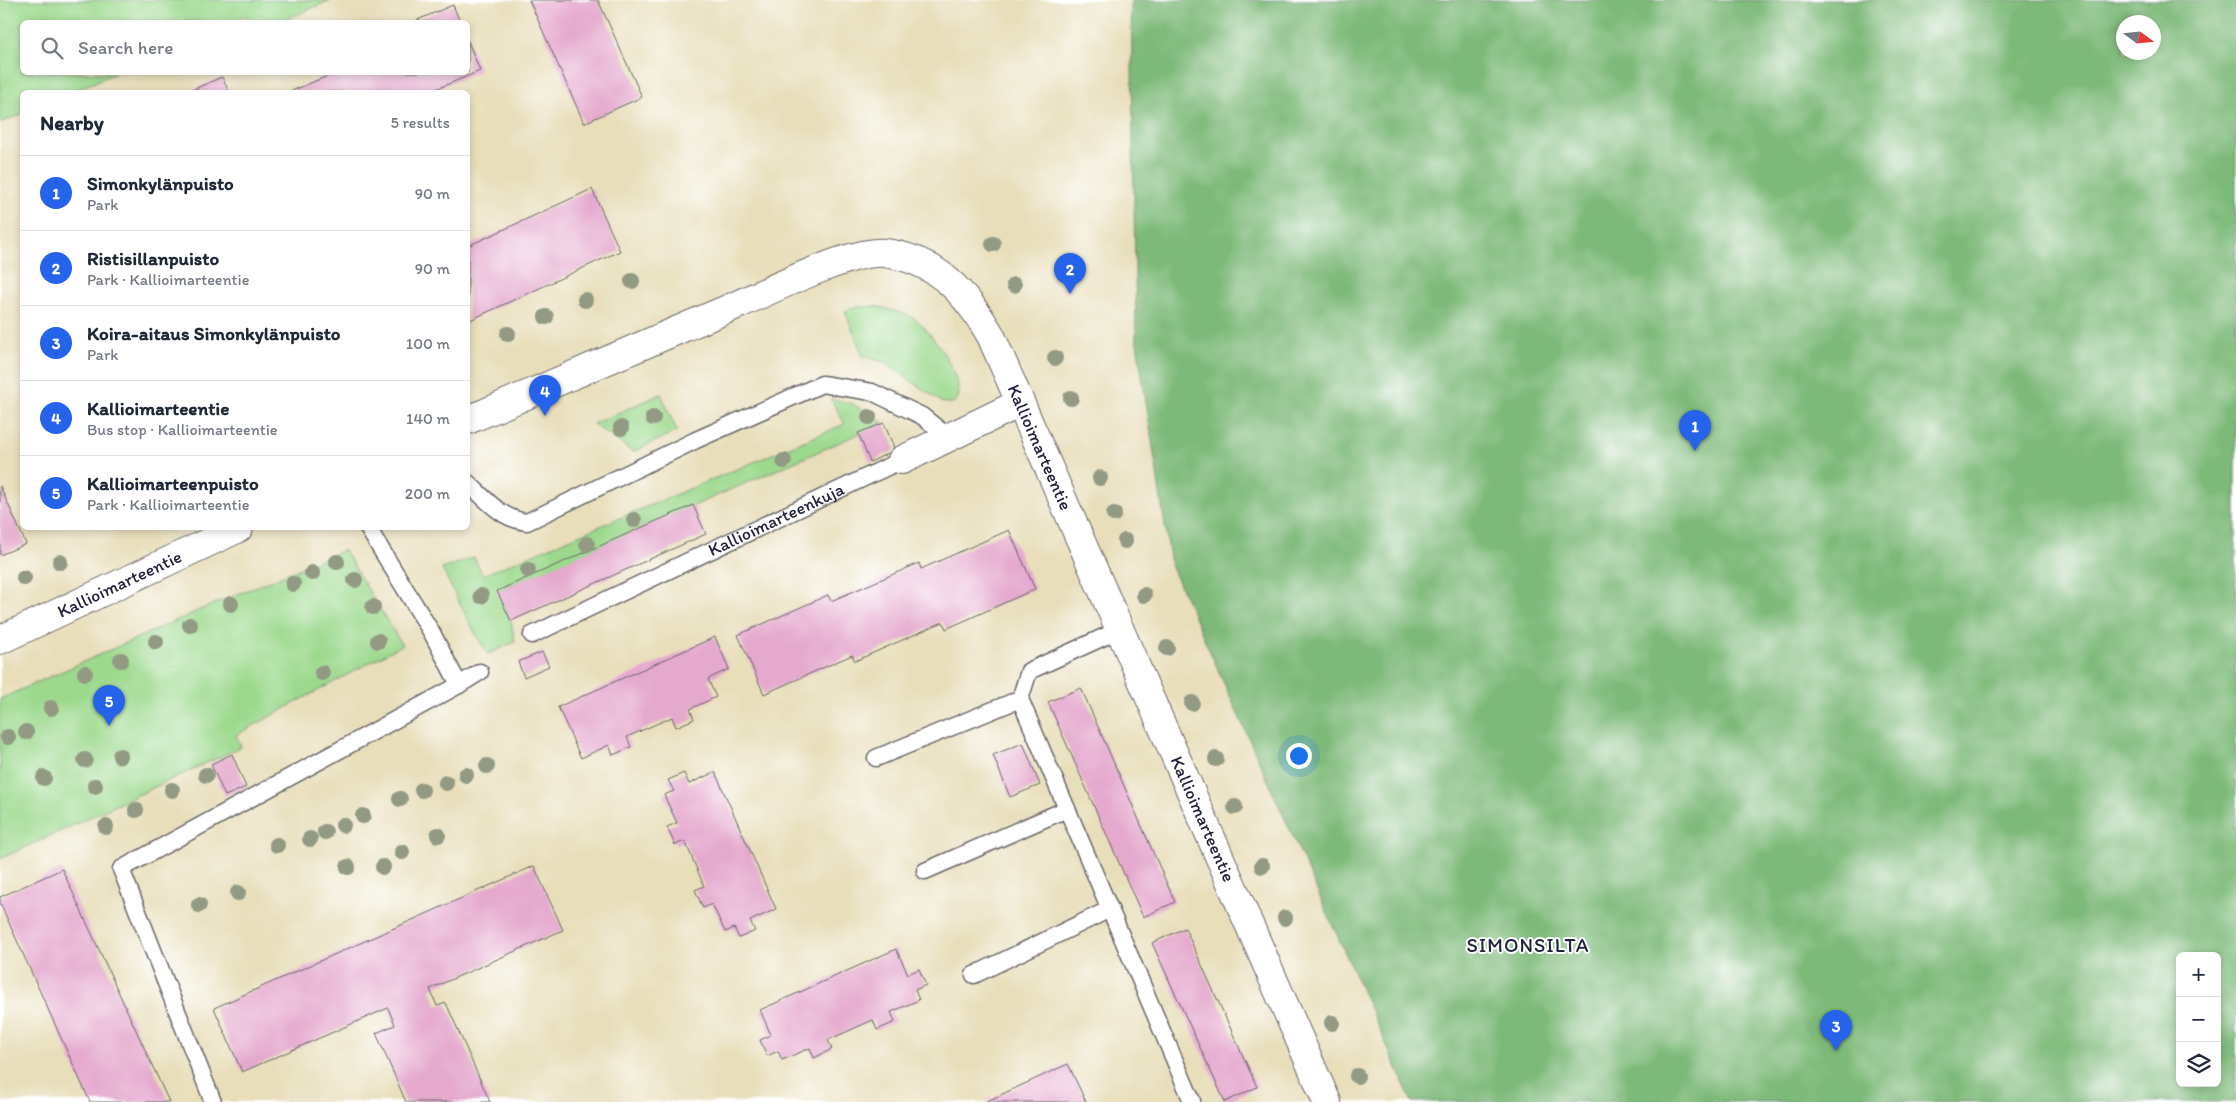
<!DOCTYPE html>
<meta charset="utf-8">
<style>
:root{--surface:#fff;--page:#f2f2f3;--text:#1f2937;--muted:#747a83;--line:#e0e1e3;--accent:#2563eb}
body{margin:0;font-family:Itim,sans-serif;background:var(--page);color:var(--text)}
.controls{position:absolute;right:15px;bottom:15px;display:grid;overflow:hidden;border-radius:8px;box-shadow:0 2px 8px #0003}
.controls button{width:45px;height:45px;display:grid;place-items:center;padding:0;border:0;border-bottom:1px solid var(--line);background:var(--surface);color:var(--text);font:25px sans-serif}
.compass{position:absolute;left:2116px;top:15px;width:45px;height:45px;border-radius:50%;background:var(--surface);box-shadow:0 2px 8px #0003;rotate:105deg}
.you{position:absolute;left:1298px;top:755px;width:18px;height:18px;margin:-12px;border:4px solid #fff;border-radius:50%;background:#1a73e8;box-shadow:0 0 0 8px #1a73e833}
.badge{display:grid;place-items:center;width:32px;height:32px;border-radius:50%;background:var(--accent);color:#fff;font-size:16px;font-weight:700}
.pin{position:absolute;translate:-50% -41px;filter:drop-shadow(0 1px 2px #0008)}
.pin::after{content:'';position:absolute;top:26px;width:18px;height:15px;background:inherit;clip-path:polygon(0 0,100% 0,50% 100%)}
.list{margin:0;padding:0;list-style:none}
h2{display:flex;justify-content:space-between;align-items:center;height:65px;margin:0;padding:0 20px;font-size:21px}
h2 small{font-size:16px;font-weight:400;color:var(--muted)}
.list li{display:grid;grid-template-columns:32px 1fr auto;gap:15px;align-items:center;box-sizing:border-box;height:75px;padding:0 20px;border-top:1px solid var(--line)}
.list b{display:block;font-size:19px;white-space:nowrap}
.list p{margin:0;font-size:16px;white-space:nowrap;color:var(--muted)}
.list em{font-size:16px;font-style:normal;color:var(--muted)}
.icon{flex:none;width:28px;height:28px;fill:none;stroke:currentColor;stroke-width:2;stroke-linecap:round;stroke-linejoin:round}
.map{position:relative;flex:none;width:2236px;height:1102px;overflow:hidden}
.search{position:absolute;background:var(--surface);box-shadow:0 2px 8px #0003;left:20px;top:20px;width:450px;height:55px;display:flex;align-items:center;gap:12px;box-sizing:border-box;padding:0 18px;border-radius:8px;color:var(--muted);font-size:19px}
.panel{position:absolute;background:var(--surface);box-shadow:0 2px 8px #0003;left:20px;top:90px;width:450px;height:440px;border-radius:8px}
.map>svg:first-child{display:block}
.green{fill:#9cd98d;stroke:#5f7e64}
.forest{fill:#7db978;stroke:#506e5a;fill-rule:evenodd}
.building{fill:#e5a9ce}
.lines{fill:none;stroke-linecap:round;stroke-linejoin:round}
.lane-casing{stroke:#676467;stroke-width:19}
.street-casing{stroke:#676467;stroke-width:30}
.lane{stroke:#fff;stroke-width:16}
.street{stroke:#fff;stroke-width:28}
.tree{fill:#939a84}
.labels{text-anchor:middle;stroke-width:4;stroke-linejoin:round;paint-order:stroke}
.street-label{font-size:18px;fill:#22223b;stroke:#fff}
.quarter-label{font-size:20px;letter-spacing:1px;fill:#22223b;stroke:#fff}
</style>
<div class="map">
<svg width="2236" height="1102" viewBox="0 0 2236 1102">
<rect width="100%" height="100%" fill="#fff"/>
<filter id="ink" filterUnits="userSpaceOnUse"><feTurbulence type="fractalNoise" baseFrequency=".02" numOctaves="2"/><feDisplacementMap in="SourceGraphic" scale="10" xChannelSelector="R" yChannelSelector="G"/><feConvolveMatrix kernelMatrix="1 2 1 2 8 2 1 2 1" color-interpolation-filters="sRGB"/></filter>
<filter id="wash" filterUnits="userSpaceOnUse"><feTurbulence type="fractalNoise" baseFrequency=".0096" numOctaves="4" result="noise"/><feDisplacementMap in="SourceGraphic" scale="20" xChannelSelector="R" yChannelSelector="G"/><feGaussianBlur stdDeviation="1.12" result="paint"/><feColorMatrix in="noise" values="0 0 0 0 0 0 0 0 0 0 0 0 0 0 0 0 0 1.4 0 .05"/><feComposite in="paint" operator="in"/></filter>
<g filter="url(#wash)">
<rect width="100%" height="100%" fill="#e8deba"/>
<path class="green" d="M 0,0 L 331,0 L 280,22 L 249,22 L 246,15 L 229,22 L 22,22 L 22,72 L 116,73 L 71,92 L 22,92 L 22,114 L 0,123 Z
M 876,306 C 889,310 909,313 919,322 C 926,329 933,338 939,346 C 947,357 978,412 941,402 L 886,363 L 863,356 L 845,311 L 855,307 Z
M 661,394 L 677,431 L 633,452 L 593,424 Z
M 831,399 L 851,403 L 884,423 L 498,591 L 511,621 L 515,642 L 488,654 L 477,637 L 442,569 L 474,557 L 483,575 L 845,424 Z
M 344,550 L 402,645 L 236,735 L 241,747 L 0,859 L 0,699 L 202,609 Z"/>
<path class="forest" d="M 1131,0 L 2236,0 L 2236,1102 L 1412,1102 L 1171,565 L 1136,337 ZM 2124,22 L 2154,22 L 2154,52 L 2124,52 ZM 2180,956 L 2217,956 L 2217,1083 L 2180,1083 Z"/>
<g id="blocks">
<path class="building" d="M 529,0 L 598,0 L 642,97 L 584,123 Z
M 453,5 L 460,22 L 416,22 L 415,21 Z
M 468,41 L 480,71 L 429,92 L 289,92 L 337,72 L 468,72 Z
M 222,77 L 229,92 L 187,92 Z
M 592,189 L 620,251 L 468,321 L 468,246 Z
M 884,423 L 895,450 L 870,462 L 858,433 Z
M 0,486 L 26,544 L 0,555 Z
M 693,505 L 706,534 L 511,621 L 497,591 Z
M 1009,530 L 1035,589 L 946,629 L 943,622 L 855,661 L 852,655 L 764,694 L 738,635 L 828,595 L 831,601 L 919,563 L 921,569 Z
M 715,637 L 729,669 L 708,679 L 716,697 L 690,709 L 694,719 L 676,727 L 672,717 L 627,737 L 631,747 L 613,755 L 609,745 L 581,758 L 558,707 Z
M 542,652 L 549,666 L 524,677 L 518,662 Z
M 1081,688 L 1175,902 L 1143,917 L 1048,702 Z
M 1023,743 L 1040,785 L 1010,797 L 993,755 Z
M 232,754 L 246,787 L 225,796 L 211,764 Z
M 715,772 L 776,909 L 750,921 L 755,931 L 739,938 L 734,928 L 725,932 L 712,904 L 703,908 L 695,890 L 704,886 L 685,841 L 675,845 L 667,827 L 677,823 L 664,795 L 674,791 L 668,780 L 684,773 L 689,784 Z
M 534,866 L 563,930 L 430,989 L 437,1006 L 446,1003 L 490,1102 L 406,1102 L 376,1033 L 395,1025 L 388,1008 L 242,1072 L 214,1008 Z
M 62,869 L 169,1102 L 90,1102 L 0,903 L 0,897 Z
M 1185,928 L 1257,1087 L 1225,1102 L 1152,943 Z
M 896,949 L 908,974 L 919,969 L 926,985 L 915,990 L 919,1000 L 891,1012 L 895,1022 L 877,1030 L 873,1020 L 828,1040 L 832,1049 L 814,1058 L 810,1048 L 782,1060 L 778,1051 L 767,1056 L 760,1040 L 771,1035 L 760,1010 Z
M 1068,1064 L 1086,1102 L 985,1102 Z"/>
</g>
</g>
<g filter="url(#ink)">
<use href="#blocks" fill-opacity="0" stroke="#676467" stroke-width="1"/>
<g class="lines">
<defs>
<g id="lane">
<path d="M 468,483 C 486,499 501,519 527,522 L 696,440 L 822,384 L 872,392 L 922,416 L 948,437"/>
<path d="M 368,528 L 432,633 L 459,685"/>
<path d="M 1119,630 L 1029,671 L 1020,699 L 1192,1101"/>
<path id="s1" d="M 532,635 L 902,460"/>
<path d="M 876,758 L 1020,699"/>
<path d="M 925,871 L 1067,809"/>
<path d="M 974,975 L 1110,909"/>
<path d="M 213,1102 L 121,869 L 459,685 L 480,672"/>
</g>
<g id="street">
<path id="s2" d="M 468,420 C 558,381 649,343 739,304 C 771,290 853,249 885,253 C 936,259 967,294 991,336 L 1327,1102"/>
<path d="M 902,460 L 1020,403"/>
<path id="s3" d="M 0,640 L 239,528"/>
</g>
</defs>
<use href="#lane" class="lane-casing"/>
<use href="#street" class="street-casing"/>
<use href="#lane" class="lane"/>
<use href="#street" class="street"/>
</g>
<g class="tree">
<circle cx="993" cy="244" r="8"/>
<circle cx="632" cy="281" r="8"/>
<circle cx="1014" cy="285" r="8"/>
<circle cx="585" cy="300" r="8"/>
<circle cx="546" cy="317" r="8"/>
<circle cx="508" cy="334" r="8"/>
<circle cx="1055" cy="358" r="8"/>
<circle cx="1071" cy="398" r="8"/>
<circle cx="869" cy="417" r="8"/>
<circle cx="653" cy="418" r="8"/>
<circle cx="621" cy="428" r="8"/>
<circle cx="784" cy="461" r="8"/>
<circle cx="1100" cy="478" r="8"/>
<circle cx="1114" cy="514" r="8"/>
<circle cx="634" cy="520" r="8"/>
<circle cx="1125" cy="541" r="8"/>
<circle cx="587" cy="544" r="8"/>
<circle cx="60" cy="562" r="8"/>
<circle cx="337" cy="562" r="8"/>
<circle cx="528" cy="570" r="8"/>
<circle cx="312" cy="573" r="8"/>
<circle cx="24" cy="578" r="8"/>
<circle cx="355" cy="580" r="8"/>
<circle cx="293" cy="584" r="8"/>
<circle cx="1144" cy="595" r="8"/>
<circle cx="481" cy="596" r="8"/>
<circle cx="231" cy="604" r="8"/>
<circle cx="373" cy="607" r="8"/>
<circle cx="190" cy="625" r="8"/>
<circle cx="378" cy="641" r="8"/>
<circle cx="156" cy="642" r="8"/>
<circle cx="1167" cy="648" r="8"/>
<circle cx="121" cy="660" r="8"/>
<circle cx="85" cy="673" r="8"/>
<circle cx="322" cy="673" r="8"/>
<circle cx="1192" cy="703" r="8"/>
<circle cx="51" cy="708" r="8"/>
<circle cx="26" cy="732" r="8"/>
<circle cx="8" cy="737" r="8"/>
<circle cx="120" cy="756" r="8"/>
<circle cx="1216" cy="759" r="8"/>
<circle cx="85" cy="760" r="8"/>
<circle cx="487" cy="766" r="8"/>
<circle cx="206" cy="775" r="8"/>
<circle cx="466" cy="775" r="8"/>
<circle cx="44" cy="778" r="8"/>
<circle cx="446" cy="783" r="8"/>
<circle cx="95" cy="786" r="8"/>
<circle cx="172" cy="790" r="8"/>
<circle cx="422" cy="790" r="8"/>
<circle cx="400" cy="799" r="8"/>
<circle cx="1235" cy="807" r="8"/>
<circle cx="136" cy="810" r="8"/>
<circle cx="363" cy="816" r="8"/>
<circle cx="343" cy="825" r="8"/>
<circle cx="106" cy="827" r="8"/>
<circle cx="325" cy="832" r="8"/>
<circle cx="438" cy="835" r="8"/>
<circle cx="310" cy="839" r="8"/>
<circle cx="277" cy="845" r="8"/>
<circle cx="402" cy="852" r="8"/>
<circle cx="1262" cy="866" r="8"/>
<circle cx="348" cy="867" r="8"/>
<circle cx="383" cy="867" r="8"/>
<circle cx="238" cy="893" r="8"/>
<circle cx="199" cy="905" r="8"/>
<circle cx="1285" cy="918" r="8"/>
<circle cx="1332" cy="1023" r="8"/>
<circle cx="1357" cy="1076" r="8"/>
</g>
</g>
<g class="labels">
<g class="street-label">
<text dy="6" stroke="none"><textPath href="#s2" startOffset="712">Kallioimarteentie</textPath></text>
<text dy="6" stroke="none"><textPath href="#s1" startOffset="270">Kallioimarteenkuja</textPath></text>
<text dy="6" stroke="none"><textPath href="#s3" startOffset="132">Kallioimarteentie</textPath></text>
<text dy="6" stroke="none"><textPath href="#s2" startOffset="1118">Kallioimarteentie</textPath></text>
</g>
<g class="quarter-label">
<text x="1528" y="952">SIMONSILTA</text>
</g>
</g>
</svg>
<div class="controls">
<button>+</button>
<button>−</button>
<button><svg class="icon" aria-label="layers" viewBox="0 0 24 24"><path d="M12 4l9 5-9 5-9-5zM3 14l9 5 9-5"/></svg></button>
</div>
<svg class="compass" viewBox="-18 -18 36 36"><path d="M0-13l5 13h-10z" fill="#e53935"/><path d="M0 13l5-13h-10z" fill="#747a83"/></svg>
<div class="you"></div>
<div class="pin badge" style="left:1695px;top:451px">1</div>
<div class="pin badge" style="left:1070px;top:294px">2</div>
<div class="pin badge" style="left:1836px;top:1051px">3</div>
<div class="pin badge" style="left:545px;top:416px">4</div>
<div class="pin badge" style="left:109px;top:726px">5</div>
<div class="search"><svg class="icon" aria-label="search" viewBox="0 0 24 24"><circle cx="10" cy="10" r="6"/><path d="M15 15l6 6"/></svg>Search here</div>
<section class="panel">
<h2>Nearby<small>5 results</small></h2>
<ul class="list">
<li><span class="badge">1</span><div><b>Simonkylänpuisto</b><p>Park</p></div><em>90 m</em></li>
<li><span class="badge">2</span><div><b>Ristisillanpuisto</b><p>Park · Kallioimarteentie</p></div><em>90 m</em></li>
<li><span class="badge">3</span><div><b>Koira-aitaus Simonkylänpuisto</b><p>Park</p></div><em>100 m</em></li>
<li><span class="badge">4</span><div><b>Kallioimarteentie</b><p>Bus stop · Kallioimarteentie</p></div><em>140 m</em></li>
<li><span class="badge">5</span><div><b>Kallioimarteenpuisto</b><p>Park · Kallioimarteentie</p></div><em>200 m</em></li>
</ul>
</section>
</div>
